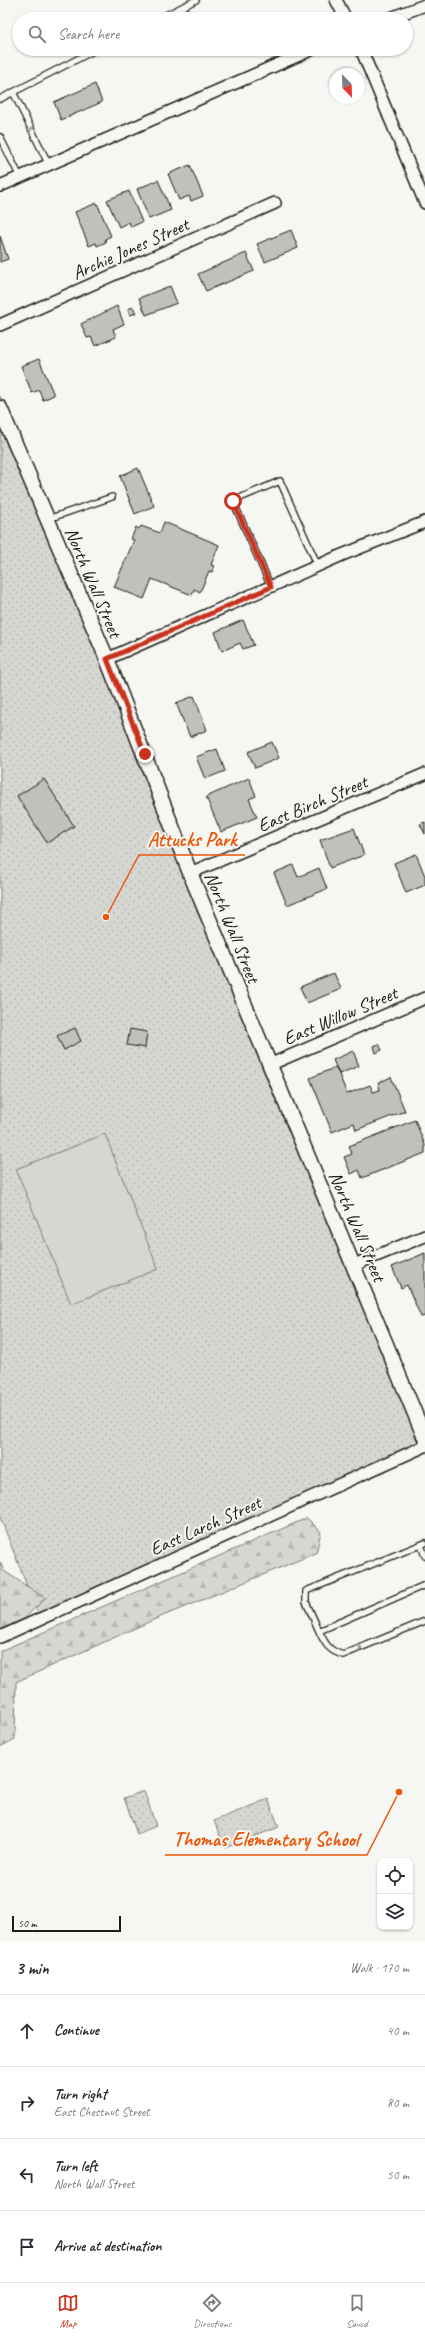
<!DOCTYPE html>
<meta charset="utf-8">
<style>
:root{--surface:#fff;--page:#f2f2f3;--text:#2b2b33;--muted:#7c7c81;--line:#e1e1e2;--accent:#c8321e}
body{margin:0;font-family:Caveat,sans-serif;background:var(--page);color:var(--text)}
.controls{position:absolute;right:12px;bottom:12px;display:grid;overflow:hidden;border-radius:8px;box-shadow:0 1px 3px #0004}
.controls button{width:36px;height:36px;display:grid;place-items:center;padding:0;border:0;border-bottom:1px solid var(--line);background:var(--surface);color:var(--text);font:20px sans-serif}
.compass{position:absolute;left:329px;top:68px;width:36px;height:36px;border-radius:50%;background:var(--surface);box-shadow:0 1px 3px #0004;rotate:157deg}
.scale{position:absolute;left:12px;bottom:10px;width:109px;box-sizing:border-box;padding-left:4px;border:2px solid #1c1c1c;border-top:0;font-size:11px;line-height:14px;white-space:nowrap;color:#1c1c1c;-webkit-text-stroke:3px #f6f6f2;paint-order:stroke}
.stop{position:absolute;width:12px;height:12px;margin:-9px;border:3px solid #c8321e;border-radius:50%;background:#fff}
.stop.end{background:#c8321e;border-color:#fff;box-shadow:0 1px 4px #0008}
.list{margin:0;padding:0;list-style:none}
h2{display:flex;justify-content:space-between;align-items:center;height:52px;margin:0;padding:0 16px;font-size:17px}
h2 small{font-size:13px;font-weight:400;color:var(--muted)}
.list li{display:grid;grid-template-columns:26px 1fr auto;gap:12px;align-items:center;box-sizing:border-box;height:72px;padding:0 16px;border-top:1px solid var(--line)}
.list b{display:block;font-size:15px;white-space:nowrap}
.list p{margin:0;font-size:13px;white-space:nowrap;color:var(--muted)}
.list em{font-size:13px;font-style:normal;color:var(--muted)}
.icon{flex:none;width:22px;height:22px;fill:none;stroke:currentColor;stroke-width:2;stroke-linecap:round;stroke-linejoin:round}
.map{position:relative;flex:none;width:425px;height:1942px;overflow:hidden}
.search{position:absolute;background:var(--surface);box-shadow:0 1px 3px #0004;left:12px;right:12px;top:12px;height:44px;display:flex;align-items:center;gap:10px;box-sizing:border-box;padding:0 14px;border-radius:22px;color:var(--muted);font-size:15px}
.sheet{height:340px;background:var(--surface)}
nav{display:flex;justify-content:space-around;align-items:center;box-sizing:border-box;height:56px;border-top:1px solid var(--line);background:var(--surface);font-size:11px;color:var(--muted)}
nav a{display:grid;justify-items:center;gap:2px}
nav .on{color:var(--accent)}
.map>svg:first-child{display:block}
.grass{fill:url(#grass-dots);stroke:#797977}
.forest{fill:url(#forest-firs);stroke:#797977}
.garden{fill:#d6d6d2;stroke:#797977}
.building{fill:#c0c0bd;stroke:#1c1c1c}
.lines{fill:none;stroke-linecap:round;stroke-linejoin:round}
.service-casing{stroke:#1c1c1c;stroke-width:8}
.minor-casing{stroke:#1c1c1c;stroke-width:14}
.tertiary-casing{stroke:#1c1c1c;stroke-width:17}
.service{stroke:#f6f6f2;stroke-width:5.5}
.minor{stroke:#f6f6f2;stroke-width:11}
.tertiary{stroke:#f6f6f2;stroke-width:14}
.oneway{stroke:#949492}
.route{stroke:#c8321e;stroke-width:5}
.labels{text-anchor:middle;stroke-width:4;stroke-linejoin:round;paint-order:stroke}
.street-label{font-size:19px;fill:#1c1c1c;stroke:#f6f6f2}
.leader{fill:none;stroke:#e8590c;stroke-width:1.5}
.callout-dot{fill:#e8590c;stroke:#f6f6f2;stroke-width:1.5}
.callout-label{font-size:20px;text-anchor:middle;font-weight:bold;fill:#e8590c;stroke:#f6f6f2;stroke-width:4;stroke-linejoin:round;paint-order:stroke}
</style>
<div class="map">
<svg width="425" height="1942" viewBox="0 0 425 1942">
<defs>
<pattern id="grass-dots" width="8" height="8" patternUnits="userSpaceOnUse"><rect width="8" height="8" fill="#d6d6d2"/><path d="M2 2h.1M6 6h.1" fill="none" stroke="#b7b7b4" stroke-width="1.8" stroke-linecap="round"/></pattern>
<pattern id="forest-firs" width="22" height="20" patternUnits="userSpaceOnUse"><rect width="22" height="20" fill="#d6d6d2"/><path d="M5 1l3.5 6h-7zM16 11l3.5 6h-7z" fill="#b7b7b4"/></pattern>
</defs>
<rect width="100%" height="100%" fill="#f6f6f2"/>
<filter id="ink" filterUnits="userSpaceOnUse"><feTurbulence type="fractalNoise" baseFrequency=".025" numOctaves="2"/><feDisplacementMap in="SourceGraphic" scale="8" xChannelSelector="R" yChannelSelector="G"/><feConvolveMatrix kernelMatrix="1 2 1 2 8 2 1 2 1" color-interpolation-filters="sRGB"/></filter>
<g filter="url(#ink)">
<path class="grass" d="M 0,396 L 425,1438 L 425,1446 L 40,1619 L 0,1517 Z
M 144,1791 L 156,1826 L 137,1834 L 124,1798 Z
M 268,1799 L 279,1827 L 225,1848 L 214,1821 Z"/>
<path class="forest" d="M 307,1518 L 321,1532 L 316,1553 L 153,1620 L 16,1682 L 15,1739 L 0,1747 L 0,1651 Z
M 0,1562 L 4,1571 L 45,1598 L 24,1619 L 0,1630 Z"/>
<path class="garden" d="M 105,1134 L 158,1269 L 71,1304 L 16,1169 Z"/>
<path class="building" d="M 231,14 L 234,19 L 222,19 Z
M 95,84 L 102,102 L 61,120 L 54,102 Z
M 190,165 L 203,196 L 191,201 L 189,196 L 179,200 L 168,174 Z
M 158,180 L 171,210 L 149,219 L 137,189 Z
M 129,191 L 142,222 L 131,227 L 129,222 L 119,227 L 107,200 Z
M 97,203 L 111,236 L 105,239 L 106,242 L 97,246 L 96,243 L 89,246 L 75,212 Z
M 291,230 L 298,248 L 265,262 L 257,244 Z
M 0,236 L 8,259 L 0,262 Z
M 246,253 L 254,271 L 206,291 L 198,274 Z
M 170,286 L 177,303 L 146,315 L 139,298 Z
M 117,306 L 124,324 L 113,329 L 116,337 L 95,346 L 91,337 L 87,338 L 81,324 Z
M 133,307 L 136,313 L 130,315 L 128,309 Z
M 39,359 L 54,395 L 43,400 L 39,390 L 32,393 L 21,366 Z
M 138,468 L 154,506 L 135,514 L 120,476 Z
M 164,522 L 219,545 L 211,565 L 214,566 L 212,572 L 209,571 L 200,592 L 194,589 L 192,595 L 152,579 L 144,599 L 114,587 L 134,540 L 131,539 L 136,527 L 139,529 L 141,526 L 160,533 Z
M 243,620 L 254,645 L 243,649 L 240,643 L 222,651 L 215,632 Z
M 194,696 L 207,730 L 190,737 L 176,703 Z
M 272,742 L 279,758 L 255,768 L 248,752 Z
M 217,749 L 225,771 L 205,779 L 196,757 Z
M 249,778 L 256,796 L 249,799 L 257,817 L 221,832 L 206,797 Z
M 44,779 L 74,826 L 47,843 L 17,796 Z
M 425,822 L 425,834 L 420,824 Z
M 354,828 L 364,855 L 330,868 L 320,840 Z
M 416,854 L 425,876 L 425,885 L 406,893 L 394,863 Z
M 293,865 L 298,877 L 319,868 L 327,889 L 287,905 L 274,873 Z
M 334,973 L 341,989 L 307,1003 L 300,987 Z
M 75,1028 L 81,1041 L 64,1050 L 57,1036 Z
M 130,1029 L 147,1032 L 145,1048 L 127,1045 Z
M 379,1044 L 382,1050 L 376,1053 L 374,1046 Z
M 353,1051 L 359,1066 L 339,1074 L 333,1060 Z
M 336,1067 L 347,1094 L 370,1085 L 373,1092 L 380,1090 L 378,1083 L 391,1077 L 405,1111 L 356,1130 L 354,1123 L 332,1132 L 310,1078 Z
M 415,1120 L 425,1145 L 425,1153 L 362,1178 L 359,1170 L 351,1174 L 344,1157 L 352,1154 L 349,1146 Z
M 425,1253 L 425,1316 L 421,1317 L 407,1285 L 401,1288 L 392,1267 Z"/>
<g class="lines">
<defs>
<path id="service" d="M 158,19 L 196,0
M 13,92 L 49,165
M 0,99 L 97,49
M 0,137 L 20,177
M 48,519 L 112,497
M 271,587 L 233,501 L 280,481 L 318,566
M 425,1543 L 306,1591 L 306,1602 L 319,1631 L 425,1585
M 421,1545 L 425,1556
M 319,1631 C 325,1644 329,1651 343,1655 L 425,1621"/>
<path id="minor" d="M 336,0 L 346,19
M 388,19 L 425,5
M 361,49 L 425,203
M 0,186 L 313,49
M 0,325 L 275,203
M 107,659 L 342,555 L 425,522
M 190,873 L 425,774
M 269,1065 L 425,998
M 354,1265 L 425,1236
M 0,1637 L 425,1446"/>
<path id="tertiary" d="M 0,408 L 107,659 L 190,873 L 425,1438"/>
</defs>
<use href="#service" class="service-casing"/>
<use href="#minor" class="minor-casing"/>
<use href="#tertiary" class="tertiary-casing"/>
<use href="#service" class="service"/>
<use href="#minor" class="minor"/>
<use href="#tertiary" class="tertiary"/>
</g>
<defs><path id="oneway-chevron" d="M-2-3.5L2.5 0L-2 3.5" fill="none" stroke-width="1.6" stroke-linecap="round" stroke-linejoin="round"/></defs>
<g class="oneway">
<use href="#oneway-chevron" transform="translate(32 130) rotate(-116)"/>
<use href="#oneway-chevron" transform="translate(359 1648) rotate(-22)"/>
</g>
</g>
<g class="lines" filter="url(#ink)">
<path class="route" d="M 145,754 L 107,659 L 271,587 L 233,501"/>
</g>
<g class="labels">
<g class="street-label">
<text transform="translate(130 248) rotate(-24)" y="7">Archie Jones Street</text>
<text transform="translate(94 582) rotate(67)" y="7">North Wall Street</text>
<text transform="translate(312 803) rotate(-23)" y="7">East Birch Street</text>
<text transform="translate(233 927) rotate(68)" y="7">North Wall Street</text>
<text transform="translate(340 1015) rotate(-23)" y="7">East Willow Street</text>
<text transform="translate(358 1226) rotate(67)" y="7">North Wall Street</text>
<text transform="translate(205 1525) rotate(-24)" y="7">East Larch Street</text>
</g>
</g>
<path class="leader" d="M106 917L139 855H245M399 1792L367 1855H165"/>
<g class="callout-dot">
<circle cx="106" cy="917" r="4"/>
<circle cx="399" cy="1792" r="4"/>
</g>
<g class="callout-label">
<text x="192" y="846">Attucks Park</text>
<text x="266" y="1846">Thomas Elementary School</text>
</g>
</svg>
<div class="controls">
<button><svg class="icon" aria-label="locate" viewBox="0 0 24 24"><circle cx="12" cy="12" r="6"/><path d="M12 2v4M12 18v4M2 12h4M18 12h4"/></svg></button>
<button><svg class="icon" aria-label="layers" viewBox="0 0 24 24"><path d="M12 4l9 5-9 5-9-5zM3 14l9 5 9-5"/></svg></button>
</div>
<svg class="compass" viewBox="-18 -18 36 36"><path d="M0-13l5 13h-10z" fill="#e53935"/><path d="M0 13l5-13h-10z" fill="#7c7c81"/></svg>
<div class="scale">50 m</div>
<div class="stop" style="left:233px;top:501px"></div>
<div class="stop end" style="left:145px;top:754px"></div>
<div class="search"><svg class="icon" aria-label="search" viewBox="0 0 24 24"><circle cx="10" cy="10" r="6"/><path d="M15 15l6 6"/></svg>Search here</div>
</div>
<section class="sheet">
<h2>3 min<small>Walk · 170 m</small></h2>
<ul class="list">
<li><svg class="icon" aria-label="ahead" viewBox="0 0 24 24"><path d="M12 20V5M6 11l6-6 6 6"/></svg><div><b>Continue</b></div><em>40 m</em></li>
<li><svg class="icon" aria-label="right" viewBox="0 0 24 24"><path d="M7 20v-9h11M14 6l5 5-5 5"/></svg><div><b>Turn right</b><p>East Chestnut Street</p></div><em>80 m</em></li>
<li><svg class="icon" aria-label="left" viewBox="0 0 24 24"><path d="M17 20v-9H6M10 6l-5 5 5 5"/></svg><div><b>Turn left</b><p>North Wall Street</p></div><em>50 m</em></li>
<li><svg class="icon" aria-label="arrive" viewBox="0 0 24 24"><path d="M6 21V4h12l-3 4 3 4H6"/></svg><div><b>Arrive at destination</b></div></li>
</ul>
</section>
<nav>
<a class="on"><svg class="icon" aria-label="map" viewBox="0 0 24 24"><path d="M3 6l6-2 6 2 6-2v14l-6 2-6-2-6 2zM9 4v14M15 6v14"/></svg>Map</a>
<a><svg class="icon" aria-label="directions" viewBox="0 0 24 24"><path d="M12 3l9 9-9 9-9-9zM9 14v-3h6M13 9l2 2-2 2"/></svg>Directions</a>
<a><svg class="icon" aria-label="saved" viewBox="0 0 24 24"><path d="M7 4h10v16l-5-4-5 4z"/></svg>Saved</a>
</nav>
